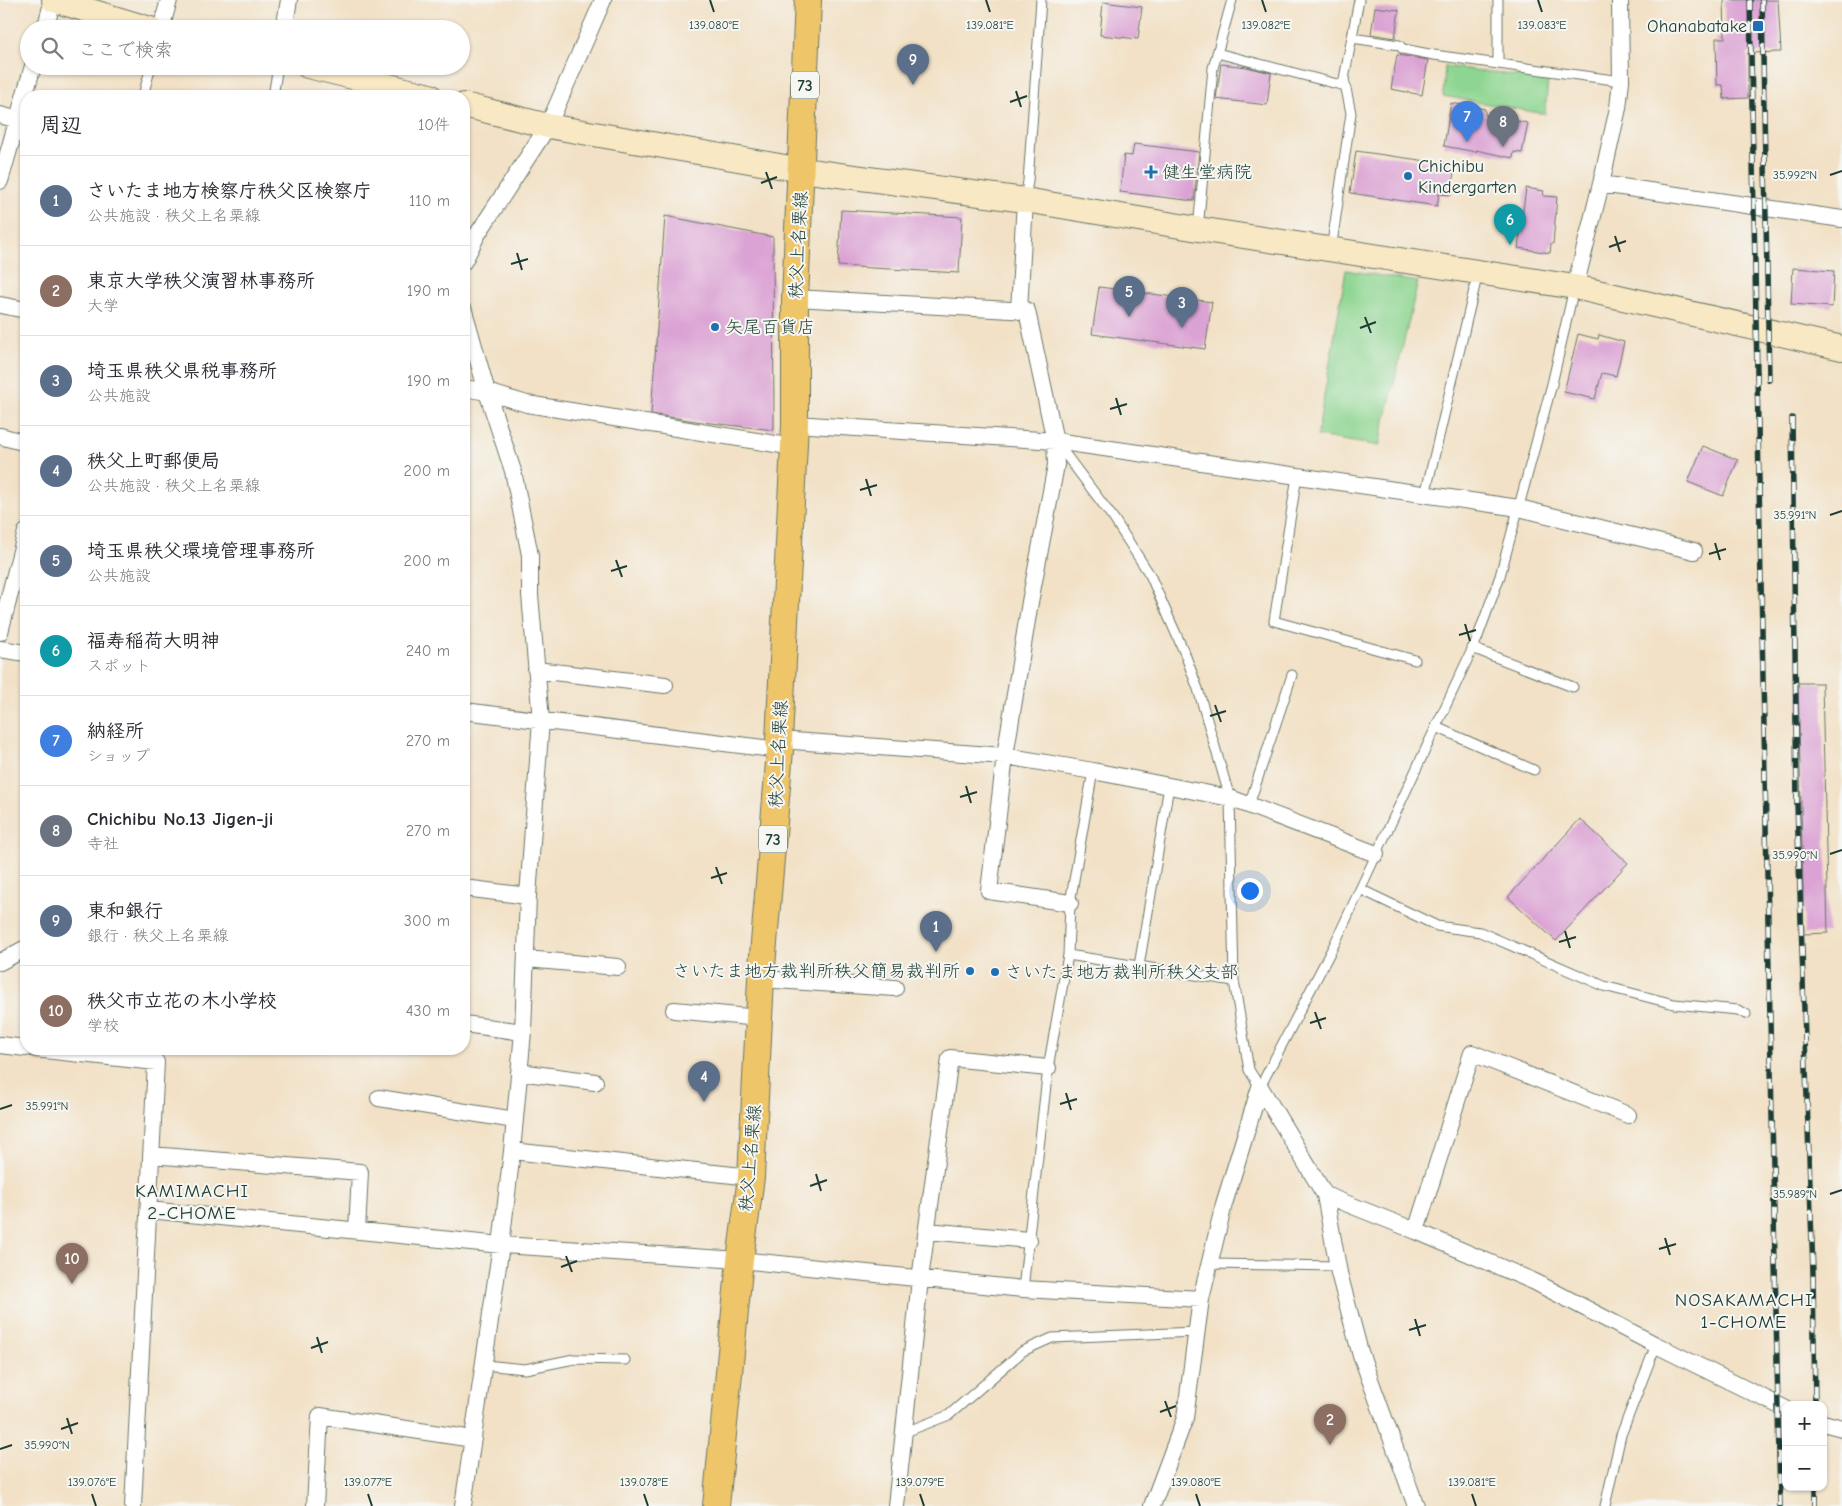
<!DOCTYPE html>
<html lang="ja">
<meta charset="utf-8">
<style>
:root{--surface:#fff;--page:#f2f2f3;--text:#2b2b33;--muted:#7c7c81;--line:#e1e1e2;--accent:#1f6fb2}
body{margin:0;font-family:"Comic Neue","Klee One",sans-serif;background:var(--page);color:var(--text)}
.controls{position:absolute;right:15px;bottom:15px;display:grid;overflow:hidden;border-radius:10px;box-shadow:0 1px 4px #0004}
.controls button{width:45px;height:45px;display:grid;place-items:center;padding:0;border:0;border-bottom:1px solid var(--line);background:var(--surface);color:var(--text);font:25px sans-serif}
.you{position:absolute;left:1249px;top:890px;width:18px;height:18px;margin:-12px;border:4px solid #fff;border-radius:50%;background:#1a73e8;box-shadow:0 0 0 8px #1a73e833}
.badge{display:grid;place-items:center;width:32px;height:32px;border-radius:50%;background:var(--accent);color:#fff;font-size:16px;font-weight:700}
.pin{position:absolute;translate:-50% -41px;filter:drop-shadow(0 1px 2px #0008)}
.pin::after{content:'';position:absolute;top:26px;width:18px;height:15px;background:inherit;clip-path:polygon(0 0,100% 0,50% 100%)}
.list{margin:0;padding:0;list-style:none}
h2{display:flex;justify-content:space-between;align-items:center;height:65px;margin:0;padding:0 20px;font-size:21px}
h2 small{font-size:16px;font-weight:400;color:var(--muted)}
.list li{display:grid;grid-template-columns:32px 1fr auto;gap:15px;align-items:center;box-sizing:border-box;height:90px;padding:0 20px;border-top:1px solid var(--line)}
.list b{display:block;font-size:19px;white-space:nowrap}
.list p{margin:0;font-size:16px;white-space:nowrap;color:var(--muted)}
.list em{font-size:16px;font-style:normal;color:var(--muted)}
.icon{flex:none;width:28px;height:28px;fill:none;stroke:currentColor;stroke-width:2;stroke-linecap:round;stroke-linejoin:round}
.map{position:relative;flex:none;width:1842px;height:1506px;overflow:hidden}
.search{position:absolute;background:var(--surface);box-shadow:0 1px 4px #0004;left:20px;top:20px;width:450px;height:55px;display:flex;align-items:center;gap:12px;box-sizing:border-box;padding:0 18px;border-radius:28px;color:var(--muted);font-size:19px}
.panel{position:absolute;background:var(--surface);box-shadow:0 1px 4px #0004;left:20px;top:90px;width:450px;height:965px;border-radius:20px}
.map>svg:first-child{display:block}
.green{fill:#8dd590;stroke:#568962}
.building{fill:#dba3d4}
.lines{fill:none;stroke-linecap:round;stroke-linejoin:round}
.lane-casing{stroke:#697667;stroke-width:11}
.street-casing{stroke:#697667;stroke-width:18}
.secondary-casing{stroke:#697667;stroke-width:26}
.primary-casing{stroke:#697667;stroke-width:28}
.lane{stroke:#fff;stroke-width:9}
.street{stroke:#fff;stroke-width:16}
.secondary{stroke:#f8e8c3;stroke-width:24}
.primary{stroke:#eec569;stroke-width:26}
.rail-casing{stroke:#1f3d34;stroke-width:5.5}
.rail{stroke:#f6f6f2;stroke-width:4;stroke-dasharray:11;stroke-linecap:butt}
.ticks{fill:none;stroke:#1f3d34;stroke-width:2}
.poi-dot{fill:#1f6fb2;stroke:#f6f6f2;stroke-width:2}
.labels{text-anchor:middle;stroke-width:4;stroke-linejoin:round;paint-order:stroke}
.shield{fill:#f6f6f2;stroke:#60746d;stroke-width:1}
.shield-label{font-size:16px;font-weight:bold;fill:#1f3d34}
.poi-label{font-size:18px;fill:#1f3d34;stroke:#f6f6f2;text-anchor:start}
.street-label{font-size:18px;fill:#1f3d34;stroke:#f6f6f2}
.neighbourhood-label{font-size:19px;letter-spacing:1px;fill:#1f3d34;stroke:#f6f6f2}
.ticks-label{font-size:12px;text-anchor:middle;fill:#1f3d34;stroke:#f6f6f2;stroke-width:4;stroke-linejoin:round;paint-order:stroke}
</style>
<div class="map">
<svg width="1842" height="1506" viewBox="0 0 1842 1506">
<rect width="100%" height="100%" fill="#f6f6f2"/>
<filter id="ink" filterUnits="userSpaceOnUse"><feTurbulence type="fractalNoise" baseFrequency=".02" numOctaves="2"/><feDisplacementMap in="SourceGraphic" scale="10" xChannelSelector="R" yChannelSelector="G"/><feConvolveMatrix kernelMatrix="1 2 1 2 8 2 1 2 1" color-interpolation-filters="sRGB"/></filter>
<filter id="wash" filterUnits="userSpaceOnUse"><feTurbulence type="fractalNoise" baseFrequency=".0096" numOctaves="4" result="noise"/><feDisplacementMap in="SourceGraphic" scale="20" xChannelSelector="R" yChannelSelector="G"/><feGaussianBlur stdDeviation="1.12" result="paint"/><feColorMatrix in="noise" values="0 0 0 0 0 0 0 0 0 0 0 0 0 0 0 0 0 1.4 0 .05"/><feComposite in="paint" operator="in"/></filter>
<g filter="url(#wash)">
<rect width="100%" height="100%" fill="#f2e1c6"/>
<path class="green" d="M 1445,66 L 1548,80 L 1545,114 L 1443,96 Z
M 1346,270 L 1418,282 L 1379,446 L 1317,436 Z"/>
<g id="blocks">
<path class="building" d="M 1724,0 L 1778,0 L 1781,52 L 1748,53 L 1748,98 L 1724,99 L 1723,85 L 1717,85 L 1716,38 L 1725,38 Z
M 1103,2 L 1142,7 L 1138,39 L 1100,35 Z
M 1375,7 L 1399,10 L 1395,38 L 1371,34 Z
M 1397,55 L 1428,60 L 1422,95 L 1391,89 Z
M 1221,64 L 1247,67 L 1271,73 L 1267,105 L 1216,99 Z
M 1451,103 L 1485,109 L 1485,115 L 1528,123 L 1522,153 L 1514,152 L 1513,158 L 1476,150 L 1476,152 L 1444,146 Z
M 1134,144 L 1199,152 L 1194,201 L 1120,192 L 1124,155 L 1132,156 Z
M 1356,151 L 1455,165 L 1451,195 L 1439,194 L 1437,206 L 1350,193 Z
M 1526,188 L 1544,191 L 1543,196 L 1557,197 L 1553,244 L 1551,244 L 1550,253 L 1518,248 Z
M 841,210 L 962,217 L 959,273 L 838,266 Z
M 665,216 L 773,237 L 774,430 L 702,422 L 651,414 Z
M 1793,268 L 1834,271 L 1832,307 L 1791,304 Z
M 1099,287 L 1212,302 L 1205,349 L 1092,334 Z
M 1578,334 L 1598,339 L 1599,335 L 1624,342 L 1616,376 L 1602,373 L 1595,399 L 1564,392 Z
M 1703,446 L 1738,460 L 1723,496 L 1688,482 Z
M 1798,683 L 1822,683 L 1828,933 L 1804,934 Z
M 1580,819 L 1628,863 L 1556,941 L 1508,897 Z"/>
</g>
</g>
<g filter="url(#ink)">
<use href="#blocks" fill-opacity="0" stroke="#697667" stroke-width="1"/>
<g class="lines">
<defs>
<path id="lane" d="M 1352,38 L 1399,45 L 1403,49 L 1434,55 L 1621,81
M 1217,53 L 1345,86
M 1498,64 L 1498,0
M 143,96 L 151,66
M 273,96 L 278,66
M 1025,200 L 1028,181 L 1041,0
M 1198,229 L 1213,68 L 1232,0
M 1331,250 L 1351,113 L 1344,79 L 1359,0
M 1057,443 L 1114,519 L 1150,575 L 1185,654 L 1198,689 L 1230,798 L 1234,981 L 1249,1070 L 1260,1087 L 1335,943 L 1477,639 L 1500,576 L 1552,384 L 1574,288
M 1297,476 L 1274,621 L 1415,660
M 1425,495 L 1478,273
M 1472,648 L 1573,687
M 1436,727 L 1534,770
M 1249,805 L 1292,675
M 1360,889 L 1437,926 L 1480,932 L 1604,986 L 1674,1004 L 1738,1010 L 1746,1014
M 1068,955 L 1234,981
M 1139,966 L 1169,786
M 1209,1264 L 1338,1266
M 1023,1289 L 1048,1068 L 1068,955 L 1070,903 L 1093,771
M 484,1365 L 525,1369 L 574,1359 L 625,1360
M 903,1433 L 949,1415 L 1023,1351 L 1052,1338 L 1196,1332
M 1605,1506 L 1621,1435 L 1656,1345"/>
<path id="street" d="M 45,29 L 53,0
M 161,29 L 169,0
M 284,29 L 289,0
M 0,115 L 26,122
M 0,181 L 33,66
M 1601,184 L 1842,219
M 464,261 L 477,235 L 548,126 L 603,0
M 1575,287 L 1601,184 L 1618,108 L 1621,81 L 1620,0
M 795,298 L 1027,311 L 1055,441 L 1056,465 L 1030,602 L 1005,756 L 989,891 L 1070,903
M 0,305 L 26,310
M 1019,311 L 1025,200
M 464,388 L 487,392 L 527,404 L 794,447
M 795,424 L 1055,441 L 1519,508 L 1694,551
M 0,436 L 26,443
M 0,632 L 26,532
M 0,649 L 26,653
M 536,670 L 665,685
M 464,711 L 780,750
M 779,740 L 1005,756 L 1093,771 L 1230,798 L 1376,854
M 464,888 L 528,896
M 526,959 L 618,967
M 0,962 L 26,948
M 761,979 L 895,988
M 674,1010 L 759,1018
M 464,1024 L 523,1032
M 0,1045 L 26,1048
M 35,1049 L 156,1062 L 133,1506
M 519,1072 L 595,1082
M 1260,1087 L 1325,1195 L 1339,1273 L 1360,1352 L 1416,1506
M 379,1098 L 515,1120
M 512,1151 L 751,1177
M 151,1155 L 360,1172 L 357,1231
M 1325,1195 L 1416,1231 L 1535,1282 L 1656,1345 L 1786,1409
M 149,1210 L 501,1245 L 740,1260 L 1023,1289 L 1201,1299
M 927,1231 L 1029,1240
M 1416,1231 L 1472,1053 L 1628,1115
M 1823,1423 L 1842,1428
M 315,1506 L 320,1416 L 473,1439
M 463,1506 L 501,1245 L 512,1151 L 523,1032 L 528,896 L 541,720 L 530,595 L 530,555 L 513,471 L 487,392 L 464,311
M 896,1506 L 920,1279 L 950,1058 L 1048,1068
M 1152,1506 L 1185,1418 L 1201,1299 L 1224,1204 L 1260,1087"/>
<path id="secondary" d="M 54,0 L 150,29
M 308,66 L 430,96
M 464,105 L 548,126 L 802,170 L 1025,200 L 1198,229 L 1575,287 L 1842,348"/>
<path id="primary" d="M 716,1506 L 740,1260 L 751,1177 L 761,979 L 780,750 L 779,740 L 795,424 L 795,298 L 808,0"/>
</defs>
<use href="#lane" class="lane-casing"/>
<use href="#street" class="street-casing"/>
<use href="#secondary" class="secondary-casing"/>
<use href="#primary" class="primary-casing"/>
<use href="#lane" class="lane"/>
<use href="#street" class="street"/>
<use href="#secondary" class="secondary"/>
<use href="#primary" class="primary"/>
<defs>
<path id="rail" d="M 1750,0 L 1760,532 L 1780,1506
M 1762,0 L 1769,380
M 1792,418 L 1797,804 L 1813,1273 L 1815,1405
M 1815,1506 L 1815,1487"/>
</defs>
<use href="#rail" class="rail-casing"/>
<use href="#rail" class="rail"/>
</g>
</g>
<path class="ticks" d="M 710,0 L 714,12M 986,0 L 990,12M 1262,0 L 1266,12M 1538,0 L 1542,12M 1016,91 L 1021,107M 1010,102 L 1027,96M 766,172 L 772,189M 1830,175 L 1842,171M 761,183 L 777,177M 1615,236 L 1620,252M 1609,247 L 1626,241M 517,253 L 522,270M 511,264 L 528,259M 1365,317 L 1371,333M 1360,328 L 1376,322M 1116,398 L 1121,415M 1110,409 L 1127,404M 866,479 L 871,496M 860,490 L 877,485M 1830,515 L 1842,511M 1715,543 L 1720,560M 1709,554 L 1726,549M 616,560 L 622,577M 611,571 L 627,566M 1465,624 L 1470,641M 1459,635 L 1476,630M 1215,705 L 1221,722M 1210,716 L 1226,711M 966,786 L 971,803M 960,797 L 977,792M 1830,854 L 1842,850M 716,867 L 722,884M 711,878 L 727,873M 1565,931 L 1570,948M 1559,942 L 1576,937M 1315,1012 L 1321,1029M 1310,1023 L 1326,1018M 1066,1093 L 1071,1110M 1060,1104 L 1077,1099M 0,1109 L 12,1105M 816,1174 L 821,1191M 810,1186 L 827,1180M 1830,1194 L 1842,1190M 1665,1238 L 1670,1255M 1659,1249 L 1676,1244M 566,1256 L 572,1272M 561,1267 L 577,1261M 1415,1319 L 1420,1336M 1409,1330 L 1426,1325M 317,1337 L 322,1353M 311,1348 L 328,1342M 1165,1401 L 1171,1417M 1160,1412 L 1176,1406M 67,1418 L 72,1434M 61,1429 L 78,1423M 0,1449 L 12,1445M 92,1494 L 96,1506M 368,1494 L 372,1506M 644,1494 L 648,1506M 920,1494 L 924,1506M 1196,1494 L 1200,1506M 1472,1494 L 1476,1506"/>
<g class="poi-dot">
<rect x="1752" y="20" width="12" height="12" rx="2.5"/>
<path d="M1148.5 164.5h5v5h5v5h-5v5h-5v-5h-5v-5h5z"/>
<circle cx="1408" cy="176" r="5"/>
<circle cx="715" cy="327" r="5"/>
<circle cx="970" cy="971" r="5"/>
<circle cx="995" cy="972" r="5"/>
</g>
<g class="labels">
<g class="shield">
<rect x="791" y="71.5" width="28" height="27" rx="4"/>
<rect x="759" y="825.5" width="28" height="27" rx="4"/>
</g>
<g class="shield-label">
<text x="805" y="91">73</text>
<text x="773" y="845">73</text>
</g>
<g class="poi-label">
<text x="1747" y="32" text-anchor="end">Ohanabatake</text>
<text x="1418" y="172">Chichibu<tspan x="1418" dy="21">Kindergarten</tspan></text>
<text x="1162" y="178">健生堂病院</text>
<text x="725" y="333">矢尾百貨店</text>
<text x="960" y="977" text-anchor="end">さいたま地方裁判所秩父簡易裁判所</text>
<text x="1005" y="978">さいたま地方裁判所秩父支部</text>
</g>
<g class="street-label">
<text transform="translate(798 245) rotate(-87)" y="6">秩父上名栗線</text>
<text transform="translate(778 754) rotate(-87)" y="6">秩父上名栗線</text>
<text transform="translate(750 1158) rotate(-85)" y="6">秩父上名栗線</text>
</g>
<g class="neighbourhood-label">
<text x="192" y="1197">KAMIMACHI<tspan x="192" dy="22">2-CHOME</tspan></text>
<text x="1744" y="1306">NOSAKAMACHI<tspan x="1744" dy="22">1-CHOME</tspan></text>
</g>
</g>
<g class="ticks-label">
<text x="714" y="29">139.080°E</text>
<text x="990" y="29">139.081°E</text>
<text x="1266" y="29">139.082°E</text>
<text x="1542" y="29">139.083°E</text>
<text x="1795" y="179">35.992°N</text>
<text x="1795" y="519">35.991°N</text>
<text x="1795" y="859">35.990°N</text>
<text x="47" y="1110">35.991°N</text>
<text x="1795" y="1198">35.989°N</text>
<text x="47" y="1449">35.990°N</text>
<text x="92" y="1486">139.076°E</text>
<text x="368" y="1486">139.077°E</text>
<text x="644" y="1486">139.078°E</text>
<text x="920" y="1486">139.079°E</text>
<text x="1196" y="1486">139.080°E</text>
<text x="1472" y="1486">139.081°E</text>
</g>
</svg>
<div class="controls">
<button>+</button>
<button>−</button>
</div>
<div class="you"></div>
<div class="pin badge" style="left:936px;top:952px;background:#5c6f8a">1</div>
<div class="pin badge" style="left:1330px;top:1445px;background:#8d6e63">2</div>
<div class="pin badge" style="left:1182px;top:328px;background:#5c6f8a">3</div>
<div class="pin badge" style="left:704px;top:1102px;background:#5c6f8a">4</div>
<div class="pin badge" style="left:1129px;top:317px;background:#5c6f8a">5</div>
<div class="pin badge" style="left:1510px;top:245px;background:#0f9aa8">6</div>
<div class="pin badge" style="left:1467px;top:142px;background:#3f7fe0">7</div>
<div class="pin badge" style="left:1503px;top:147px;background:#6b7280">8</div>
<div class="pin badge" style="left:913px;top:85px;background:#5c6f8a">9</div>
<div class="pin badge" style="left:72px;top:1284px;background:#8d6e63">10</div>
<div class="search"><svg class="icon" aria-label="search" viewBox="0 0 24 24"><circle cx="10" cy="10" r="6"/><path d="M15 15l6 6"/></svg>ここで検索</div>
<section class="panel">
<h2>周辺<small>10件</small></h2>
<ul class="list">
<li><span class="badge" style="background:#5c6f8a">1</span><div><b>さいたま地方検察庁秩父区検察庁</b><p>公共施設 · 秩父上名栗線</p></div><em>110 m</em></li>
<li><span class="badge" style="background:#8d6e63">2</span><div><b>東京大学秩父演習林事務所</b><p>大学</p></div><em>190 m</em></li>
<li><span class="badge" style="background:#5c6f8a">3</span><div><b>埼玉県秩父県税事務所</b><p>公共施設</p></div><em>190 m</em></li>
<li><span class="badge" style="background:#5c6f8a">4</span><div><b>秩父上町郵便局</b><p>公共施設 · 秩父上名栗線</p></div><em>200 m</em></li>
<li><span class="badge" style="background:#5c6f8a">5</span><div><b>埼玉県秩父環境管理事務所</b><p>公共施設</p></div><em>200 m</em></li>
<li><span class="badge" style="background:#0f9aa8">6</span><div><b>福寿稲荷大明神</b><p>スポット</p></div><em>240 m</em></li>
<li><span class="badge" style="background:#3f7fe0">7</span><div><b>納経所</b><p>ショップ</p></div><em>270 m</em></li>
<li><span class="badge" style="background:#6b7280">8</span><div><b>Chichibu No.13 Jigen-ji</b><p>寺社</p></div><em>270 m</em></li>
<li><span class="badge" style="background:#5c6f8a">9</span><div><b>東和銀行</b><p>銀行 · 秩父上名栗線</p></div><em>300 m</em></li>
<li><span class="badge" style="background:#8d6e63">10</span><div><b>秩父市立花の木小学校</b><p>学校</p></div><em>430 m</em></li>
</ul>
</section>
</div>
